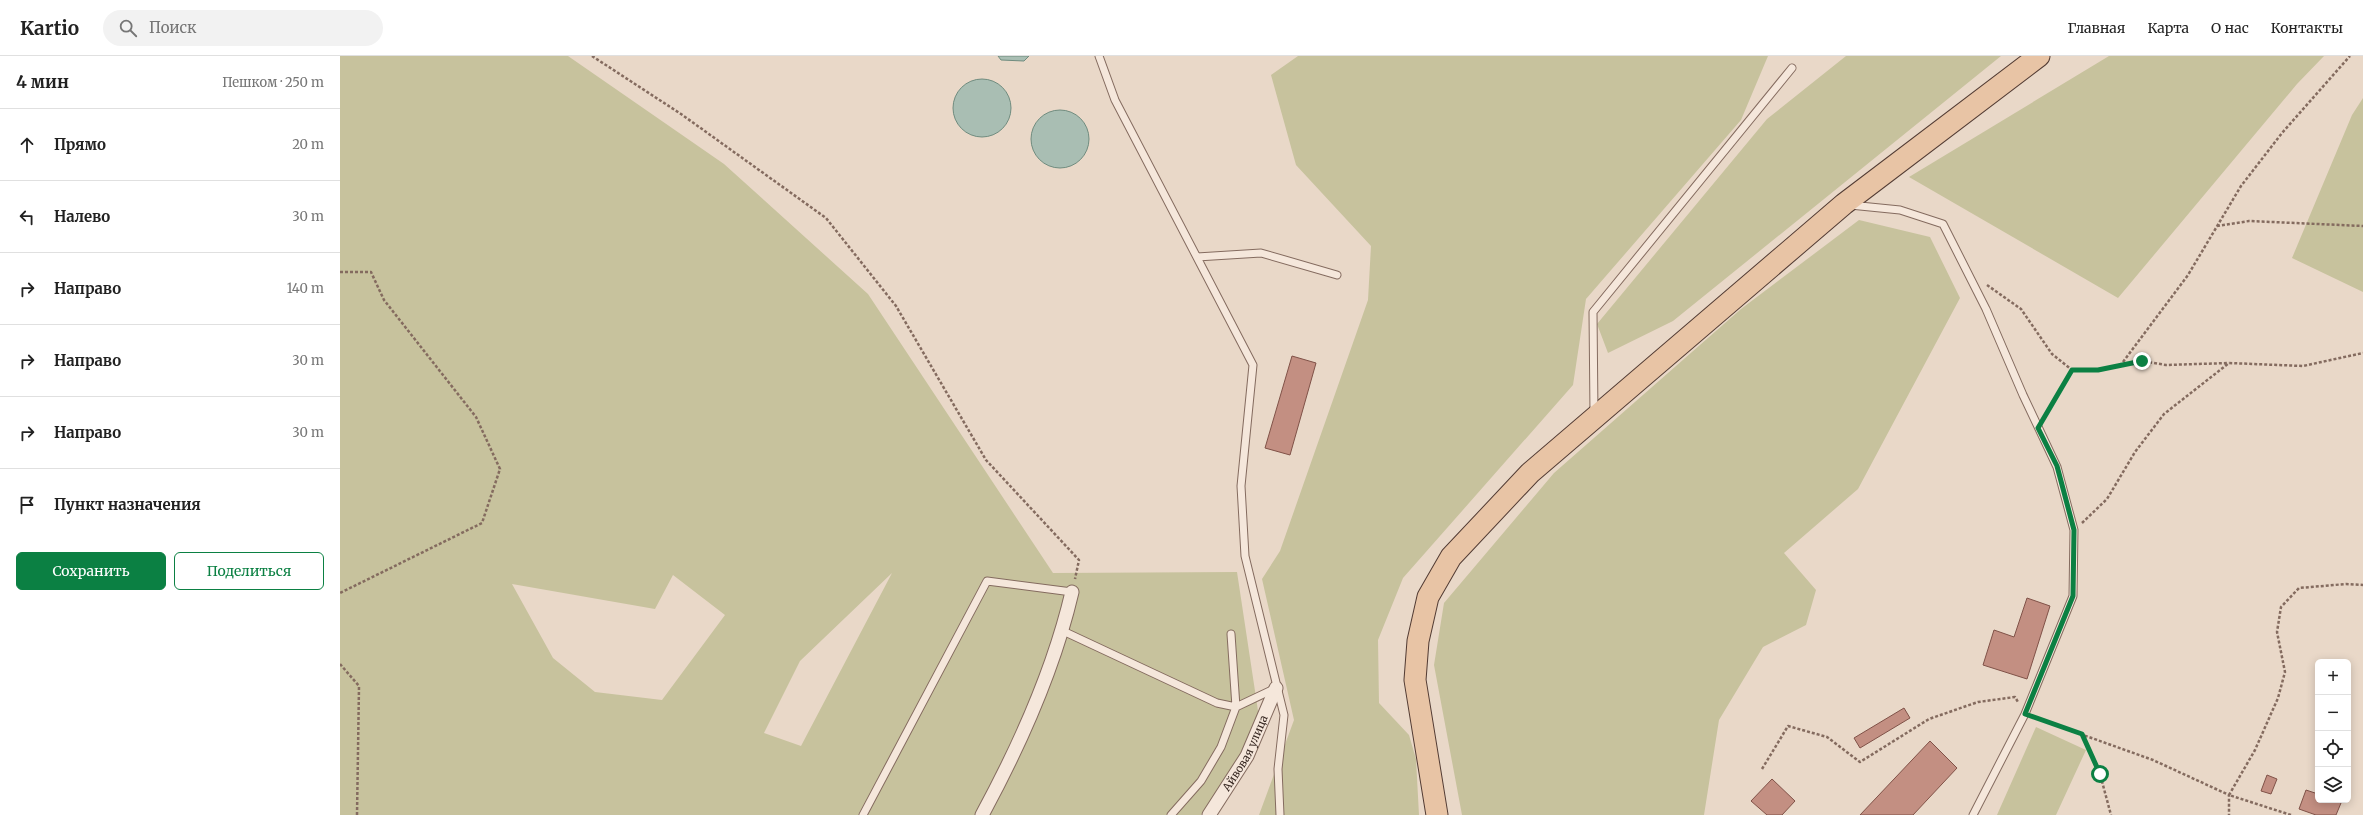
<!DOCTYPE html>
<html lang="ru">
<meta charset="utf-8">
<style>
:root{--surface:#fff;--page:#f2f2f2;--text:#222;--muted:#767676;--line:#e0e0e0;--accent:#0b8043}
body{margin:0;font-family:Merriweather,serif;background:var(--page);color:var(--text)}
.controls{position:absolute;right:12px;bottom:12px;display:grid;overflow:hidden;border-radius:6px;box-shadow:0 2px 10px #0003}
.controls button{width:36px;height:36px;display:grid;place-items:center;padding:0;border:0;border-bottom:1px solid var(--line);background:var(--surface);color:var(--text);font:20px sans-serif}
.stop{position:absolute;width:12px;height:12px;margin:-9px;border:3px solid #0b8043;border-radius:50%;background:#fff}
.stop.end{background:#0b8043;border-color:#fff;box-shadow:0 1px 4px #0008}
.list{margin:0;padding:0;list-style:none}
h2{display:flex;justify-content:space-between;align-items:center;height:52px;margin:0;padding:0 16px;font-size:17px}
h2 small{font-size:13px;font-weight:400;color:var(--muted)}
.list li{display:grid;grid-template-columns:26px 1fr auto;gap:12px;align-items:center;box-sizing:border-box;height:72px;padding:0 16px;border-top:1px solid var(--line)}
.list b{display:block;font-size:15px;white-space:nowrap}
.list em{font-size:13px;font-style:normal;color:var(--muted)}
.actions{display:flex;gap:8px;padding:12px 16px}
.actions a{flex:1;padding:9px 0;border:1px solid var(--accent);border-radius:6px;text-align:center;font-size:14px;color:var(--accent)}
.actions .main{background:var(--accent);color:#fff}
.icon{flex:none;width:22px;height:22px;fill:none;stroke:currentColor;stroke-width:2;stroke-linecap:round;stroke-linejoin:round}
.map{position:relative;flex:none;width:2023px;height:759px;overflow:hidden}
header{display:flex;align-items:center;gap:24px;box-sizing:border-box;height:56px;padding:0 20px;background:var(--surface);border-bottom:1px solid var(--line)}
header strong{font-size:19px}
nav{display:flex;gap:22px;margin-inline-start:auto;font-size:14px}
.search{width:280px;height:36px;background:var(--page);display:flex;align-items:center;gap:10px;box-sizing:border-box;padding:0 14px;border-radius:22px;color:var(--muted);font-size:15px}
main{display:flex}
aside{flex:1;background:var(--surface)}
.map>svg:first-child{display:block}
.green{fill:#c7c29d;fill-rule:evenodd}
.water{fill:#a9beb3;stroke:#708c7f}
.building{fill:#c38f82;stroke:#805248}
.lines{fill:none;stroke-linecap:round;stroke-linejoin:round}
.lane-casing{stroke:#846b5f;stroke-width:9}
.street-casing{stroke:#846b5f;stroke-width:15}
.primary-casing{stroke:#523b33;stroke-width:23}
.path{stroke:#846b5f;stroke-width:2.5;stroke-dasharray:3 2;stroke-linecap:butt}
.lane{stroke:#f5e7db;stroke-width:7}
.street{stroke:#f5e7db;stroke-width:13}
.primary{stroke:#e8c4a5;stroke-width:21}
.route{stroke:#0b8043;stroke-width:5}
.labels{text-anchor:middle;stroke-width:3;stroke-linejoin:round;paint-order:stroke}
.street-label{font-size:11px;fill:#362721;stroke:#f2e4d7}
</style>
<header>
<strong>Kartio</strong>
<div class="search"><svg class="icon" aria-label="search" viewBox="0 0 24 24"><circle cx="10" cy="10" r="6"/><path d="M15 15l6 6"/></svg>Поиск</div>
<nav><a>Главная</a><a>Карта</a><a>О нас</a><a>Контакты</a></nav>
</header>
<main>
<aside>
<h2>4 мин<small>Пешком · 250 m</small></h2>
<ul class="list">
<li><svg class="icon" aria-label="ahead" viewBox="0 0 24 24"><path d="M12 20V5M6 11l6-6 6 6"/></svg><div><b>Прямо</b></div><em>20 m</em></li>
<li><svg class="icon" aria-label="left" viewBox="0 0 24 24"><path d="M17 20v-9H6M10 6l-5 5 5 5"/></svg><div><b>Налево</b></div><em>30 m</em></li>
<li><svg class="icon" aria-label="right" viewBox="0 0 24 24"><path d="M7 20v-9h11M14 6l5 5-5 5"/></svg><div><b>Направо</b></div><em>140 m</em></li>
<li><svg class="icon" aria-label="right" viewBox="0 0 24 24"><path d="M7 20v-9h11M14 6l5 5-5 5"/></svg><div><b>Направо</b></div><em>30 m</em></li>
<li><svg class="icon" aria-label="right" viewBox="0 0 24 24"><path d="M7 20v-9h11M14 6l5 5-5 5"/></svg><div><b>Направо</b></div><em>30 m</em></li>
<li><svg class="icon" aria-label="arrive" viewBox="0 0 24 24"><path d="M6 21V4h12l-3 4 3 4H6"/></svg><div><b>Пункт назначения</b></div></li>
</ul>
<div class="actions"><a class="main">Сохранить</a><a>Поделиться</a></div>
</aside>
<div class="map">
<svg width="2023" height="759" viewBox="0 0 2023 759">
<rect width="100%" height="100%" fill="#e9d8c8"/>
<path class="green" d="M 0,0 L 228,0 L 384,108 L 528,238 L 713,517 L 897,516 L 920,668 L 861,759 L 0,759 ZM 552,517 L 461,690 L 424,677 L 460,605 ZM 333,519 L 385,559 L 322,644 L 255,636 L 213,602 L 172,528 L 315,553 Z
M 958,0 L 1428,0 L 1401,64 L 1246,243 L 1233,329 L 1063,522 L 1038,584 L 1039,647 L 1069,679 L 1076,703 L 1079,759 L 919,759 L 954,664 L 922,523 L 940,495 L 1028,244 L 1031,190 L 956,109 L 931,19 Z
M 1506,0 L 1661,0 L 1333,265 L 1268,297 L 1257,268 L 1427,63 Z
M 1769,0 L 1984,0 L 1957,28 L 1778,242 L 1569,121 Z
M 2023,42 L 2023,236 L 1952,202 L 2012,59 Z
M 1519,164 L 1590,181 L 1620,242 L 1518,433 L 1444,497 L 1476,534 L 1466,569 L 1423,591 L 1379,664 L 1364,759 L 1122,759 L 1094,609 L 1104,547 L 1214,417 L 1401,253 Z
M 1696,671 L 1746,694 L 1716,759 L 1657,759 Z"/>
<path class="water" d="M 658,0 L 689,0 L 684,5 L 661,4 Z
M613 52a29 29 0 1 1 58 0a29 29 0 1 1-58 0Z
M691 83a29 29 0 1 1 58 0a29 29 0 1 1-58 0Z"/>
<path class="building" d="M 952,300 L 976,307 L 950,399 L 925,392 Z
M 1687,542 L 1710,550 L 1687,623 L 1643,609 L 1654,574 L 1674,581 Z
M 1564,652 L 1570,662 L 1520,692 L 1514,682 Z
M 1590,685 L 1617,712 L 1573,759 L 1520,759 Z
M 1927,719 L 1937,723 L 1931,738 L 1921,735 Z
M 1432,723 L 1455,745 L 1442,759 L 1427,759 L 1411,745 Z
M 1966,734 L 1978,738 L 1978,744 L 1993,744 L 2001,747 L 1996,759 L 1976,759 L 1959,753 Z"/>
<g class="lines">
<defs>
<path id="lane" d="M 759,0 L 775,44 L 913,309 L 901,430 L 905,500 L 944,659 L 938,713 L 940,759
M 1510,149 L 1560,154 L 1603,168 L 1646,253 L 1683,339 L 1717,411 L 1734,474 L 1733,540 L 1685,658 L 1633,759
M 857,201 L 921,197 L 997,219
M 1254,358 L 1253,256 L 1452,12
M 723,575 L 877,647 L 896,651 L 891,578
M 523,759 L 647,525 L 732,536
M 831,759 L 861,725 L 881,691 L 896,651 L 934,633"/>
<g id="street">
<path d="M 642,759 C 680,689 714,613 732,536"/>
<path id="s1" d="M 869,759 L 907,700 L 936,632"/>
</g>
<path id="primary" d="M 1097,759 L 1075,624 L 1078,585 L 1088,541 L 1111,501 L 1190,417 L 1504,148 L 1699,0"/>
</defs>
<use href="#lane" class="lane-casing"/>
<use href="#street" class="street-casing"/>
<use href="#primary" class="primary-casing"/>
<path class="path" d="M 252,0 L 341,58 L 486,162 L 556,250 L 646,404 L 739,504 L 735,523
M 1877,170 L 1909,165 L 2023,170
M 0,216 L 31,216 L 44,244 L 136,361 L 160,413 L 142,467 L 0,537
M 1647,229 L 1681,253 L 1712,298 L 1732,314 L 1758,314 L 1802,305 L 1826,309 L 1889,307
M 1780,310 L 1848,219 L 1901,130 L 1942,77 L 2010,0
M 1705,361 L 1732,314
M 1742,467 L 1767,443 L 1795,396 L 1824,358 L 1889,307 L 1963,310 L 2023,297
M 0,608 L 19,630 L 17,759
M 1693,661 L 1813,704 L 1889,739 L 1889,759
M 1742,679 L 1760,718 L 1771,759
M 1422,713 L 1448,670 L 1487,681 L 1520,706 L 1589,663 L 1638,646 L 1675,641 L 1678,646
M 1951,759 L 1889,739 L 1915,694 L 1938,642 L 1945,616 L 1937,576 L 1941,551 L 1959,532 L 2006,528 L 2023,529"/>
<use href="#lane" class="lane"/>
<use href="#street" class="street"/>
<use href="#primary" class="primary"/>
</g>
<g class="lines">
<path class="route" d="M 1760,718 L 1742,678 L 1685,658 L 1733,540 L 1734,474 L 1717,410 L 1698,372 L 1732,314 L 1758,314 L 1802,305"/>
</g>
<g class="labels">
<g class="street-label">
<text dy="4" stroke="none"><textPath href="#s1" startOffset="72">Айвовая улица</textPath></text>
</g>
</g>
</svg>
<div class="controls">
<button>+</button>
<button>−</button>
<button><svg class="icon" aria-label="locate" viewBox="0 0 24 24"><circle cx="12" cy="12" r="6"/><path d="M12 2v4M12 18v4M2 12h4M18 12h4"/></svg></button>
<button><svg class="icon" aria-label="layers" viewBox="0 0 24 24"><path d="M12 4l9 5-9 5-9-5zM3 14l9 5 9-5"/></svg></button>
</div>
<div class="stop" style="left:1760px;top:718px"></div>
<div class="stop end" style="left:1802px;top:305px"></div>
</div>
</main>
